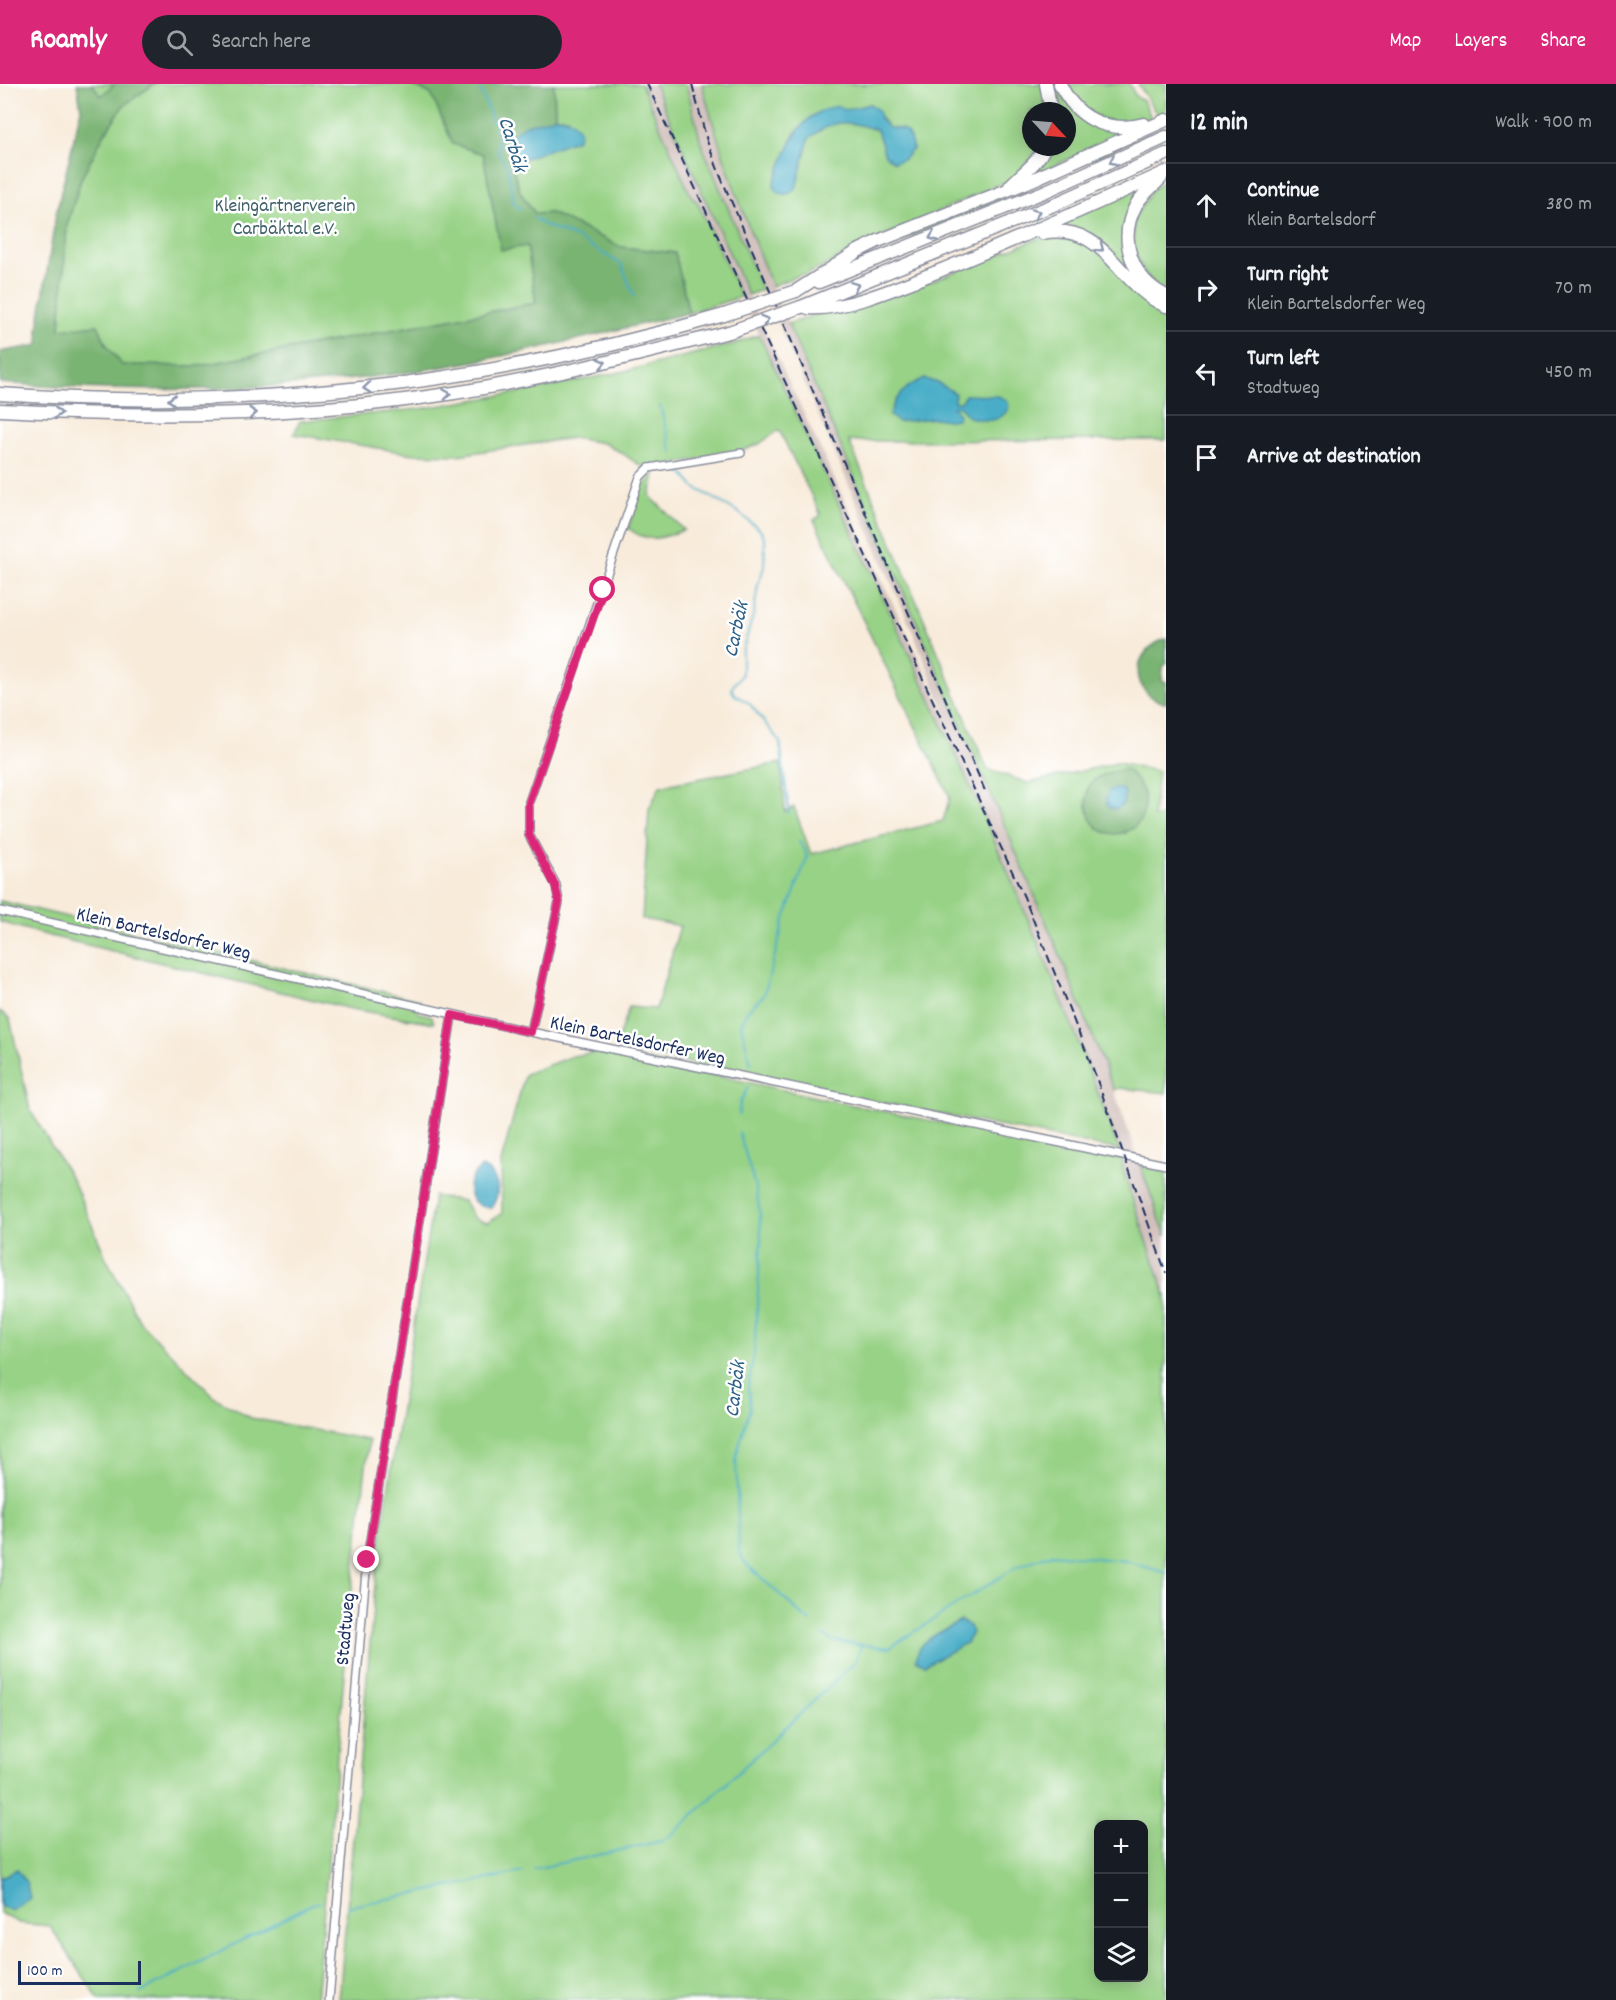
<!DOCTYPE html>
<meta charset="utf-8">
<style>
:root{--surface:#171b24;--page:#20242c;--text:#f1f3f6;--muted:#9ea1a6;--line:#363941;--accent:#db2777}
body{margin:0;font-family:Dekko,sans-serif;background:var(--page);color:var(--text)}
.controls{position:absolute;right:18px;bottom:18px;display:grid;overflow:hidden;border-radius:12px;box-shadow:0 3px 15px #0003}
.controls button{width:54px;height:54px;display:grid;place-items:center;padding:0;border:0;border-bottom:2px solid var(--line);background:var(--surface);color:var(--text);font:30px sans-serif}
.compass{position:absolute;left:1022px;top:18px;width:54px;height:54px;border-radius:50%;background:var(--surface);box-shadow:0 3px 15px #0003;rotate:116deg}
.scale{position:absolute;left:18px;bottom:15px;width:123px;box-sizing:border-box;padding-left:6px;border:3px solid #1b2f5e;border-top:0;font-size:16px;line-height:21px;white-space:nowrap;color:#1b2f5e;-webkit-text-stroke:4px #fff;paint-order:stroke}
.stop{position:absolute;width:18px;height:18px;margin:-14px;border:4px solid #db2777;border-radius:50%;background:#fff}
.stop.end{background:#db2777;border-color:#fff;box-shadow:0 2px 6px #0008}
.list{margin:0;padding:0;list-style:none}
h2{display:flex;justify-content:space-between;align-items:center;height:78px;margin:0;padding:0 24px;font-size:26px}
h2 small{font-size:20px;font-weight:400;color:var(--muted)}
.list li{display:grid;grid-template-columns:39px 1fr auto;gap:18px;align-items:center;box-sizing:border-box;height:84px;padding:0 24px;border-top:2px solid var(--line)}
.list b{display:block;font-size:22px;white-space:nowrap}
.list p{margin:0;font-size:20px;white-space:nowrap;color:var(--muted)}
.list em{font-size:20px;font-style:normal;color:var(--muted)}
.icon{flex:none;width:33px;height:33px;fill:none;stroke:currentColor;stroke-width:2;stroke-linecap:round;stroke-linejoin:round}
.map{position:relative;flex:none;width:1166px;height:1916px;overflow:hidden}
header{display:flex;align-items:center;gap:36px;box-sizing:border-box;height:84px;padding:0 30px;background:var(--accent);color:#fff}
header strong{font-size:28px}
nav{display:flex;gap:33px;margin-inline-start:auto;font-size:21px}
.search{width:420px;height:54px;background:var(--page);display:flex;align-items:center;gap:15px;box-sizing:border-box;padding:0 21px;border-radius:33px;color:var(--muted);font-size:22px}
main{display:flex}
aside{flex:1;background:var(--surface)}
.map>svg:first-child{display:block}
.industrial{fill:#d1c0bc}
.green{fill:#98d286;stroke:#5a8072;stroke-width:1.5;fill-rule:evenodd}
.forest{fill:#7ab473;stroke:#4a7268;stroke-width:1.5}
.water{fill:#48adc7;stroke:#326e92;stroke-width:1.5}
.lines{fill:none;stroke-linecap:round;stroke-linejoin:round}
.stream{stroke:#48adc7;stroke-width:2}
.street-casing{stroke:#8a8d9c;stroke-width:10}
.highway-casing{stroke:#8a8d9c;stroke-width:15}
.street{stroke:#fff;stroke-width:7}
.highway{stroke:#fff;stroke-width:12}
.rail{stroke:#1b2f5e;stroke-width:2;stroke-dasharray:9 4.5;stroke-linecap:butt}
.highway-bridge-casing{stroke:#8a8d9c;stroke-width:15;stroke-linecap:butt}
.highway-bridge{stroke:#fff;stroke-width:12}
.oneway{stroke:#8d97ae}
.route{stroke:#db2777;stroke-width:8}
.labels{text-anchor:middle;stroke-width:5;stroke-linejoin:round;paint-order:stroke}
.park-label{font-size:20px;fill:#40606a;stroke:#fff}
.street-label{font-size:20px;fill:#1b2f5e;stroke:#fff}
.water-label{font-size:21px;font-style:italic;fill:#2d6188;stroke:#fff}
</style>
<header>
<strong>Roamly</strong>
<div class="search"><svg class="icon" aria-label="search" viewBox="0 0 24 24"><circle cx="10" cy="10" r="6"/><path d="M15 15l6 6"/></svg>Search here</div>
<nav><a>Map</a><a>Layers</a><a>Share</a></nav>
</header>
<main>
<div class="map">
<svg width="1166" height="1916" viewBox="0 0 1166 1916">
<rect width="100%" height="100%" fill="#fff"/>
<filter id="ink" filterUnits="userSpaceOnUse"><feTurbulence type="fractalNoise" baseFrequency=".0167" numOctaves="2"/><feDisplacementMap in="SourceGraphic" scale="12" xChannelSelector="R" yChannelSelector="G"/><feConvolveMatrix kernelMatrix="1 2 1 2 8 2 1 2 1" color-interpolation-filters="sRGB"/></filter>
<filter id="wash" filterUnits="userSpaceOnUse"><feTurbulence type="fractalNoise" baseFrequency=".008" numOctaves="4" result="noise"/><feDisplacementMap in="SourceGraphic" scale="24" xChannelSelector="R" yChannelSelector="G"/><feGaussianBlur stdDeviation="1.35" result="paint"/><feColorMatrix in="noise" values="0 0 0 0 0 0 0 0 0 0 0 0 0 0 0 0 0 1.4 0 .05"/><feComposite in="paint" operator="in"/></filter>
<g filter="url(#wash)">
<rect width="100%" height="100%" fill="#f8ebda"/>
<path class="industrial" d="M 641,0 L 654,0 L 748,211 L 952,645 L 913,548 L 714,92 L 701,59 L 686,0 L 702,0 L 714,46 L 737,115 L 772,202 L 1058,866 L 1102,973 L 1166,1152 L 1166,1212 L 1126,1096 L 1119,1066 L 1088,981 L 968,698 L 697,118 L 691,112 Z"/>
<path class="green" d="M 92,0 L 115,0 L 101,12 Z
M 154,0 L 410,0 L 431,10 L 453,60 L 483,70 L 501,165 L 527,161 L 536,219 L 198,282 L 121,281 L 106,260 L 98,241 L 60,246 L 67,141 L 81,95 L 103,52 L 123,22 Z
M 554,0 L 641,0 L 691,112 L 697,118 L 741,213 L 689,229 L 675,169 L 621,163 L 551,129 L 535,130 L 520,108 L 510,74 L 522,76 L 568,33 L 555,33 Z
M 654,0 L 686,0 L 701,59 L 762,206 L 748,211 Z
M 702,0 L 1043,0 L 1048,27 L 1031,27 L 1031,63 L 1041,63 L 1014,94 L 886,151 L 804,192 L 802,190 L 772,202 C 745,136 720,70 702,0 ZM 870,20 L 889,44 L 902,45 L 885,71 L 877,46 C 846,36 836,33 809,54 L 796,104 L 777,108 L 774,101 L 775,96 L 795,49 L 819,28 L 845,26 Z
M 1053,0 L 1057,0 L 1065,17 L 1130,48 L 1031,92 L 1039,84 L 1052,63 L 1067,63 L 1067,27 L 1058,27 Z
M 1064,0 L 1130,0 L 1135,12 L 1143,16 L 1150,31 L 1150,35 L 1125,41 L 1087,30 Z
M 1138,0 L 1166,0 L 1166,29 L 1158,32 Z
M 1166,42 L 1069,86 L 863,173 L 856,173 Z
M 1166,95 L 1166,209 L 1150,198 L 1133,166 L 1134,134 L 1153,105 Z
M 1144,101 L 1124,157 L 1158,215 L 1108,165 L 1046,145 Z
M 1054,152 L 1086,158 L 1166,226 L 1166,356 L 849,357 L 987,685 L 1028,699 L 1117,679 L 1158,687 L 1153,733 L 1166,732 L 1166,1009 L 1119,1004 L 1114,1006 L 1058,866 L 788,240 L 820,229 L 937,195 L 1036,155 ZM 1088,705 L 1126,749 L 1104,748 L 1087,723 Z
M 759,251 C 885,520 1018,786 1119,1066 L 759,994 L 615,963 L 629,923 L 656,925 L 680,842 L 642,835 L 649,725 L 660,702 L 781,679 L 785,728 L 794,723 L 811,770 L 943,737 L 950,713 L 814,436 L 821,431 L 779,346 L 759,360 L 739,368 L 645,385 L 622,369 L 603,359 L 572,354 L 458,371 L 413,370 L 294,350 L 300,337 L 419,325 L 539,305 L 630,286 L 733,260 Z
M 655,389 L 650,412 L 684,446 C 661,454 649,461 628,444 C 635,425 639,402 655,389 Z
M 0,817 L 419,916 L 417,928 L 432,932 L 434,939 L 351,925 L 46,851 L 0,838 Z
M 0,927 L 10,935 L 30,1026 L 74,1099 L 106,1174 L 140,1238 L 214,1313 L 251,1334 L 369,1356 L 350,1522 L 316,1916 L 99,1916 L 50,1842 L 19,1839 L 0,1829 Z
M 606,967 L 843,1019 L 1121,1075 L 1126,1096 L 1166,1212 L 1166,1916 L 339,1916 L 377,1478 L 434,1112 L 464,1117 L 474,1134 L 487,1139 L 502,1129 L 501,1078 L 525,990 L 572,972 ZM 1098,1740 L 1144,1740 L 1144,1894 L 1098,1894 Z
M 1140,1081 L 1166,1087 L 1166,1152 Z"/>
<path class="forest" d="M 77,0 L 92,0 L 101,12 L 115,0 L 154,0 L 123,22 L 103,52 L 81,95 L 67,141 L 60,245 L 98,241 L 106,260 L 122,281 L 198,282 L 536,219 L 527,162 L 501,166 L 483,70 L 453,60 L 431,10 L 410,0 L 554,0 L 555,33 L 524,42 L 510,74 L 520,108 L 535,130 L 551,129 L 621,163 L 675,169 L 689,229 C 619,245 548,264 476,277 C 320,306 158,312 0,299 L 0,268 L 39,261 L 38,245 L 56,130 L 81,25 Z
M 1166,555 L 1166,580 L 1163,583 L 1162,596 L 1166,598 L 1166,619 L 1164,619 C 1159,617 1151,614 1148,610 C 1128,589 1142,562 1166,555 Z
M 1126,685 C 1139,698 1146,705 1144,725 C 1142,747 1114,757 1098,744 C 1087,736 1082,708 1092,698 C 1101,689 1114,687 1126,685 Z"/>
<path class="water" d="M 870,20 L 879,27 L 880,35 L 889,44 C 908,45 908,47 913,65 L 904,75 L 894,78 L 885,71 L 877,46 C 846,36 835,34 809,54 L 796,104 C 790,111 786,111 777,108 L 774,101 L 775,96 C 786,71 793,42 819,28 C 824,25 832,24 838,22 L 845,26 Z
M 555,33 C 569,33 574,35 580,48 L 578,55 L 521,76 L 510,74 L 508,53 L 524,42 Z
M 925,295 L 938,299 L 955,309 L 954,318 L 961,318 L 965,311 L 998,312 L 1007,316 L 1009,323 C 1000,341 985,337 968,333 L 960,322 L 953,323 L 959,331 L 957,335 L 948,336 L 935,334 L 898,338 L 890,332 C 892,314 909,299 925,295 Z
M 1115,705 L 1120,705 L 1125,708 L 1123,720 L 1117,725 L 1109,724 C 1105,717 1105,714 1109,707 Z
M 482,1083 C 499,1091 502,1109 491,1124 C 466,1123 461,1097 482,1083 Z
M 961,1537 L 970,1542 L 972,1549 L 966,1559 L 925,1581 L 916,1576 C 917,1555 944,1547 961,1537 Z
M 17,1785 L 26,1798 L 30,1814 L 12,1827 L 0,1822 L 0,1794 Z"/>
<g class="lines">
<path class="stream" d="M 478,0 L 498,51 L 498,68 L 508,84 L 514,120 L 522,125
M 534,134 L 544,141 L 579,155 L 621,180 L 634,212
M 660,322 L 672,368
M 680,386 L 694,403 L 738,428 L 760,446 L 765,455 L 764,483 L 758,501 L 754,528 L 742,569 L 742,590 L 731,605 L 735,611 L 749,619 L 780,658 L 789,729
M 751,981 L 741,941 L 747,927 L 764,911 L 785,834 L 807,774 L 805,766 L 799,758
M 739,1030 L 740,1019 L 748,1003
M 739,1048 L 756,1106 L 760,1130 L 761,1157 L 754,1270 L 748,1302 L 750,1324 L 736,1373 L 739,1467 L 744,1478 L 810,1538
M 824,1551 L 833,1557 L 889,1564 L 1016,1483 L 1052,1470 L 1126,1477 L 1166,1489
M 534,1785 L 662,1757 L 675,1748 L 855,1578 L 862,1560
M 347,1823 L 523,1788
M 140,1909 L 314,1819 L 320,1819"/>
</g>
</g>
<g filter="url(#ink)">
<g class="lines">
<defs>
<path id="street" d="M 0,827 L 531,948 L 1166,1081
M 531,948 L 559,818 L 556,801 L 529,751 L 529,718 L 640,393 L 649,384 L 741,369
M 329,1916 L 367,1476 L 452,931"/>
<path id="highway" d="M 1046,0 L 1051,27
M 1060,0 C 1076,34 1107,50 1144,40
M 1161,94 C 1153,103 1142,110 1136,121 C 1117,156 1132,195 1166,212
M 1010,102 C 1023,88 1037,80 1045,63
M 1042,149 C 1107,137 1116,201 1166,222
M 819,198 L 1046,107 L 1166,53
M 796,207 L 858,167 L 878,157 L 1025,99 L 1166,36
M 801,223 L 1051,122 L 1166,70
M 808,224 C 846,227 904,201 939,187 C 1016,156 1091,122 1166,88
M 0,310 C 249,328 484,301 724,231
M 0,326 C 152,334 303,333 454,309 C 546,294 638,271 729,248"/>
</defs>
<use href="#street" class="street-casing"/>
<use href="#highway" class="highway-casing"/>
<use href="#street" class="street"/>
<use href="#highway" class="highway"/>
<path class="rail" d="M 647,0 L 1024,813 L 1092,982 L 1166,1189
M 692,0 L 707,57 L 720,91 L 986,709"/>
<defs>
<path id="highway-bridge" d="M 724,231 L 796,207
M 729,248 L 801,223"/>
</defs>
<use href="#highway-bridge" class="highway-bridge-casing"/>
<use href="#highway-bridge" class="highway-bridge"/>
</g>
<defs><path id="oneway-chevron" d="M-2-3.5L2.5 0L-2 3.5" fill="none" stroke-width="1.6" stroke-linecap="round" stroke-linejoin="round" transform="scale(1.5)"/></defs>
<g class="oneway">
<use href="#oneway-chevron" transform="translate(1113 77) rotate(156)"/>
<use href="#oneway-chevron" transform="translate(1036 129) rotate(-23)"/>
<use href="#oneway-chevron" transform="translate(933 153) rotate(158)"/>
<use href="#oneway-chevron" transform="translate(1100 164) rotate(39)"/>
<use href="#oneway-chevron" transform="translate(855 202) rotate(-21)"/>
<use href="#oneway-chevron" transform="translate(765 236) rotate(-17)"/>
<use href="#oneway-chevron" transform="translate(602 279) rotate(-13)"/>
<use href="#oneway-chevron" transform="translate(367 304) rotate(174)"/>
<use href="#oneway-chevron" transform="translate(447 310) rotate(-8)"/>
<use href="#oneway-chevron" transform="translate(172 316) rotate(-180)"/>
<use href="#oneway-chevron" transform="translate(58 329) rotate(3)"/>
<use href="#oneway-chevron" transform="translate(253 329) rotate(-4)"/>
</g>
</g>
<g class="lines" filter="url(#ink)">
<path class="route" d="M 367,1476 L 452,931 L 531,948 L 559,818 L 555,801 L 529,751 L 529,718 L 603,506"/>
</g>
<g class="labels">
<g class="park-label">
<text x="285" y="127">Kleingärtnerverein<tspan x="285" dy="23">Carbäktal e.V.</tspan></text>
</g>
<g class="street-label">
<text transform="translate(164 848) rotate(13)" y="7">Klein Bartelsdorfer Weg</text>
<text transform="translate(638 955) rotate(12)" y="7">Klein Bartelsdorfer Weg</text>
<text transform="translate(344 1545) rotate(-85)" y="7">Stadtweg</text>
</g>
<g class="water-label">
<text transform="translate(514 60) rotate(73)" y="7">Carbäk</text>
<text transform="translate(735 545) rotate(-78)" y="7">Carbäk</text>
<text transform="translate(734 1305) rotate(-83)" y="7">Carbäk</text>
</g>
</g>
</svg>
<div class="controls">
<button>+</button>
<button>−</button>
<button><svg class="icon" aria-label="layers" viewBox="0 0 24 24"><path d="M12 4l9 5-9 5-9-5zM3 14l9 5 9-5"/></svg></button>
</div>
<svg class="compass" viewBox="-18 -18 36 36"><path d="M0-13l5 13h-10z" fill="#e53935"/><path d="M0 13l5-13h-10z" fill="#9ea1a6"/></svg>
<div class="scale">100 m</div>
<div class="stop" style="left:603px;top:506px"></div>
<div class="stop end" style="left:367px;top:1476px"></div>
</div>
<aside>
<h2>12 min<small>Walk · 900 m</small></h2>
<ul class="list">
<li><svg class="icon" aria-label="ahead" viewBox="0 0 24 24"><path d="M12 20V5M6 11l6-6 6 6"/></svg><div><b>Continue</b><p>Klein Bartelsdorf</p></div><em>380 m</em></li>
<li><svg class="icon" aria-label="right" viewBox="0 0 24 24"><path d="M7 20v-9h11M14 6l5 5-5 5"/></svg><div><b>Turn right</b><p>Klein Bartelsdorfer Weg</p></div><em>70 m</em></li>
<li><svg class="icon" aria-label="left" viewBox="0 0 24 24"><path d="M17 20v-9H6M10 6l-5 5 5 5"/></svg><div><b>Turn left</b><p>Stadtweg</p></div><em>450 m</em></li>
<li><svg class="icon" aria-label="arrive" viewBox="0 0 24 24"><path d="M6 21V4h12l-3 4 3 4H6"/></svg><div><b>Arrive at destination</b></div></li>
</ul>
</aside>
</main>
